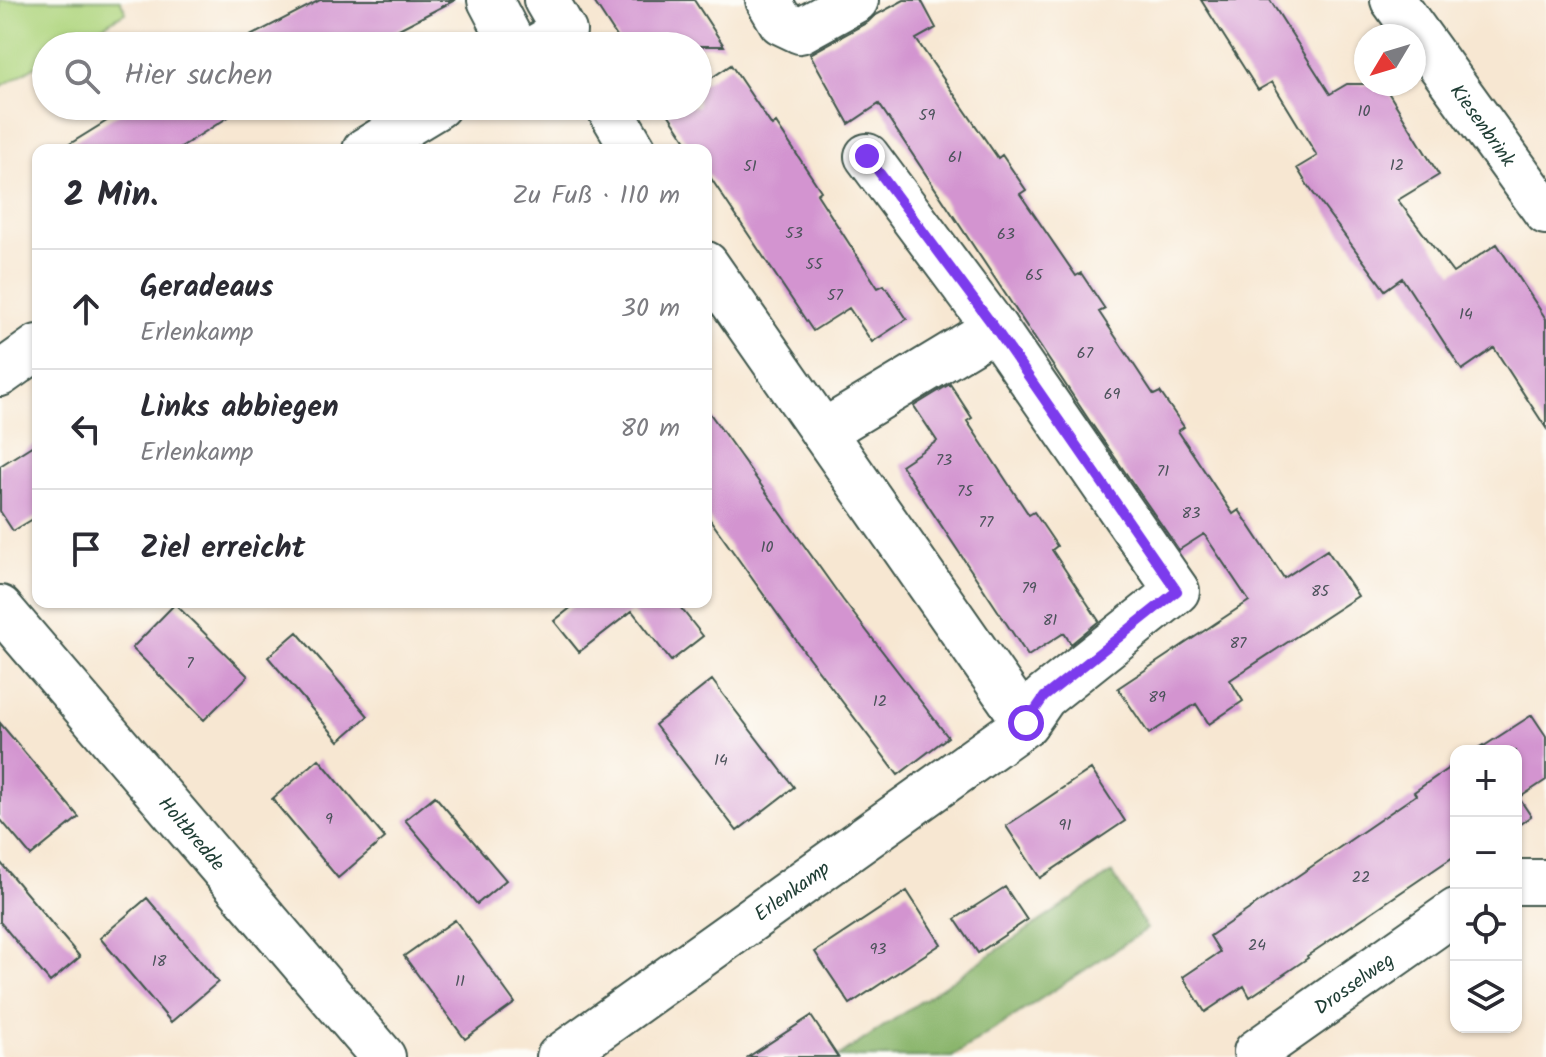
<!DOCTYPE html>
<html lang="de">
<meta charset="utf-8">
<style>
:root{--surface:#fff;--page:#f7f7f7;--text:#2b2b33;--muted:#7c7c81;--line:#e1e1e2}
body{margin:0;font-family:Kalam,sans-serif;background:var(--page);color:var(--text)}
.controls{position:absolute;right:24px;bottom:24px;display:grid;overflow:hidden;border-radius:16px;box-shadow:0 2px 6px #0004}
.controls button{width:72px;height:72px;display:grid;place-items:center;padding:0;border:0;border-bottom:2px solid var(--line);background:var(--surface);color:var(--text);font:40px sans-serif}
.compass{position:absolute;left:1354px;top:24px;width:72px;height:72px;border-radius:50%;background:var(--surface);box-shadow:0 2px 6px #0004;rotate:232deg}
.stop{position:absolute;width:24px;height:24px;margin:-18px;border:6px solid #7c3aed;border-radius:50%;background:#fff}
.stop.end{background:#7c3aed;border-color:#fff;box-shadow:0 2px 8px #0008}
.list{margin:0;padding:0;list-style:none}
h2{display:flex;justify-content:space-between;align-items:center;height:104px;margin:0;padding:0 32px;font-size:34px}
h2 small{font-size:26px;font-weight:400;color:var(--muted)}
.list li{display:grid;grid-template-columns:52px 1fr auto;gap:24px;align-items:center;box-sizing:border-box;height:120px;padding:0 32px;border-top:2px solid var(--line)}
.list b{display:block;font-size:30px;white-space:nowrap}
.list p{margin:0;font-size:26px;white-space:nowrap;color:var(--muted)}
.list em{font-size:26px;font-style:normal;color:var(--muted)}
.icon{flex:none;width:44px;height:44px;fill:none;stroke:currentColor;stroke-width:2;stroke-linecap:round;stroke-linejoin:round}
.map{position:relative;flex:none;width:1546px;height:1057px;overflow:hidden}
.search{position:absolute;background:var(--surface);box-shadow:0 2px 6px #0004;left:32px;top:32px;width:680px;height:88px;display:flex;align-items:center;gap:20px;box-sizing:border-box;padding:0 28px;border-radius:44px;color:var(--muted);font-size:30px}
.panel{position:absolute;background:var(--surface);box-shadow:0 2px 6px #0004;left:32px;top:144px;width:680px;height:464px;border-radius:16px}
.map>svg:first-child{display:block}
.green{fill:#afd57e;stroke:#678959;stroke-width:2}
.forest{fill:#8bb66d;stroke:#557a50;stroke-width:2}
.building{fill:#d394d0}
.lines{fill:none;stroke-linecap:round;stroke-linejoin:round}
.minor-casing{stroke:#3f564c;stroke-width:48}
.minor{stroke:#fff;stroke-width:44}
.route{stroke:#7c3aed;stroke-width:10}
.labels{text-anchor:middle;stroke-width:6;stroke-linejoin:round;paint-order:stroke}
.number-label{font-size:16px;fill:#4c535b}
.street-label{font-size:20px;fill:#1f3d34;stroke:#fdfcf7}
</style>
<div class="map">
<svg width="1546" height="1057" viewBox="0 0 1546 1057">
<rect width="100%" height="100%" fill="#fdfcf7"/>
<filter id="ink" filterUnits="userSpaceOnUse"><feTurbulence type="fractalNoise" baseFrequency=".0125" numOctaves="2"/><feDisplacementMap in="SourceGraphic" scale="16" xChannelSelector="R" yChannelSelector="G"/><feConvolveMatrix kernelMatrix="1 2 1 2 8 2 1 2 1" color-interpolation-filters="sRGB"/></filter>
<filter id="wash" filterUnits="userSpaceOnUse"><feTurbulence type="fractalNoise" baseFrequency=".006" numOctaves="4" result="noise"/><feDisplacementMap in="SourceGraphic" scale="32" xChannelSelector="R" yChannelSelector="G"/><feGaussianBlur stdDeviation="1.8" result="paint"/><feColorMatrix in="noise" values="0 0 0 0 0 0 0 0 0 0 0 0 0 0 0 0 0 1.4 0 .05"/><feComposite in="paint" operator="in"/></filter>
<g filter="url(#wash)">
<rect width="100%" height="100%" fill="#f7e7d2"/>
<path class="green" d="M 0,0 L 120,0 L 126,12 L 69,46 L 46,46 L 46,60 L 0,87 Z"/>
<path class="forest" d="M 1112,873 L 1147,929 L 952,1057 L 838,1057 Z"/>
<g id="blocks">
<path class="building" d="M 320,0 L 455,0 L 366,46 L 231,46 Z
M 593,0 L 694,0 L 724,46 L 623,46 Z
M 904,0 L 921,0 L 936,28 L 916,39 L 998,158 L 1002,155 L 1026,190 L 1020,194 L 1076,276 L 1081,273 L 1105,309 L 1099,312 L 1154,395 L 1160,392 L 1184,427 L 1178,431 L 1233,514 L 1239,510 L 1284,578 L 1327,550 L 1358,596 L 1230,680 L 1243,701 L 1209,724 L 1196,704 L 1149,734 L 1118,688 L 1249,601 L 1204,534 L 1179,550 L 1089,420 L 879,104 L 849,124 L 810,54 L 868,22 L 874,16 Z
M 1201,0 L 1270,0 L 1330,94 L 1347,84 L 1383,84 L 1439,175 L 1398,200 L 1453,273 L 1497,244 L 1546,319 L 1546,428 L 1494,348 L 1462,370 L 1402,278 L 1385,290 L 1308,186 L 1297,168 L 1317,156 L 1272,82 L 1258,90 Z
M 731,65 L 772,126 L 776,123 L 821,191 L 817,194 L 878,288 L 884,285 L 907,319 L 872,342 L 849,308 L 813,331 L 706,171 L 706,150 L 692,150 L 665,109 L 670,106 L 698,106 L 698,87 Z
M 131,106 L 246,106 L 176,150 L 60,150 Z
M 950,384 L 972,418 L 967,421 L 1029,515 L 1034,512 L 1057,546 L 1052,550 L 1099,621 L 1071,644 L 1064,633 L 1028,656 L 901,465 L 937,441 L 914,406 Z
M 706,408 L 843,600 L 948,737 L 898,775 L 806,654 L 706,514 Z
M 38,442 L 38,516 L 13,531 L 0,511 L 0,466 Z
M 578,602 L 676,602 L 703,636 L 671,661 L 632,611 L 579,652 L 554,621 Z
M 175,604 L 248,676 L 204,720 L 132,648 Z
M 297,632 L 368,716 L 339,741 L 268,657 Z
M 712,680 L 794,787 L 737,831 L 655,725 Z
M 1532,715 L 1546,736 L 1546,780 L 1519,798 L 1531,816 L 1516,827 L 1516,751 L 1473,751 L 1483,745 L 1484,746 Z
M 0,723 L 79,817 L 31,856 L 0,819 Z
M 319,759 L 385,838 L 338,878 L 272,799 Z
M 1456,763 L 1456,855 L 1307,956 L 1308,958 L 1250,997 L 1244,986 L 1205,1012 L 1183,977 L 1220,952 L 1210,936 L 1416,795 L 1414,792 Z
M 1091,769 L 1125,821 L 1040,878 L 1006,826 Z
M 435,796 L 506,880 L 477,904 L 405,820 Z
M 0,862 L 80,957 L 50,982 L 0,922 Z
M 1005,887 L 1027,920 L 978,953 L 955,919 Z
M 907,891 L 941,944 L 850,1004 L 815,952 Z
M 147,898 L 218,982 L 171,1022 L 100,938 Z
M 455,920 L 515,1003 L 465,1039 L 404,956 Z
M 811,1016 L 838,1057 L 748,1057 Z"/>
</g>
</g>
<g filter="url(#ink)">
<use href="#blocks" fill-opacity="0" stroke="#3f564c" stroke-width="2"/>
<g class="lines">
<defs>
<g id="minor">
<path d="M 490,0 L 514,46"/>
<path d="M 768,0 L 781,22 L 800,31 L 856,0"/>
<path id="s1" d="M 1393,0 L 1546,212"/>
<path d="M 538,46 L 564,31 L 546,0"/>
<path d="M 608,106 L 634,150"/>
<path d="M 365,150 L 438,106"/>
<path d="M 706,264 L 1026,723"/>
<path d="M 0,374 L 38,347"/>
<path d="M 823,432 L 995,328"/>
<path id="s2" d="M 0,608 L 383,1057"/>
<path d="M 1516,882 L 1546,882"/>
<path id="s3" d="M 559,1057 L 1026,723 L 1044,697 L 1177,591 L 995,328 L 867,156"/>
<path id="s4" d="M 1260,1057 L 1256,1052 L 1456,911"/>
</g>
</defs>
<use href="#minor" class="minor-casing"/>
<use href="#minor" class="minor"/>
</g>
</g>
<g class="lines" filter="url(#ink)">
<path class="route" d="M 867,156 L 995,328 L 1177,591 L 1044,697 L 1026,723"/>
</g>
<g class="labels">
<g class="number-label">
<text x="1364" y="116">10</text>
<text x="927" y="120">59</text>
<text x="955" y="162">61</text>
<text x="1397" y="170">12</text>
<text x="750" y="171">51</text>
<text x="794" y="238">53</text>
<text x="1006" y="239">63</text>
<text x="814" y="269">55</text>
<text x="1034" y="280">65</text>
<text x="835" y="300">57</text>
<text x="1466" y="319">14</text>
<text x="1085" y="358">67</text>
<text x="1112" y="399">69</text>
<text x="944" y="465">73</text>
<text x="1163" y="476">71</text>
<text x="965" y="496">75</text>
<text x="1191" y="518">83</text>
<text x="986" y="527">77</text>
<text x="767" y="552">10</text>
<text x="1029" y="593">79</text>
<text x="1320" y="596">85</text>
<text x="1050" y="625">81</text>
<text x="1238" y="648">87</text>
<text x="190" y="668">7</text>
<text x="1157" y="702">89</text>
<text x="880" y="706">12</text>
<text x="721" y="765">14</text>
<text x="329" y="824">9</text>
<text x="1065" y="830">91</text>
<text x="1361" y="882">22</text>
<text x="1257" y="950">24</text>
<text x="878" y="954">93</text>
<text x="159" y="966">18</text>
<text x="460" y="986">11</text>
</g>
<g class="street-label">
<text dy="7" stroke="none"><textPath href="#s1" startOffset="154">Kiesenbrink</textPath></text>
<text dy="7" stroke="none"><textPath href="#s2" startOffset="296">Holtbredde</textPath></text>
<text dy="7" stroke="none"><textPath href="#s3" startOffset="286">Erlenkamp</textPath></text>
<text dy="7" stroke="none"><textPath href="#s4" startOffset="126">Drosselweg</textPath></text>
</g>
</g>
</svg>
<div class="controls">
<button>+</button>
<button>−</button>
<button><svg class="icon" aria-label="locate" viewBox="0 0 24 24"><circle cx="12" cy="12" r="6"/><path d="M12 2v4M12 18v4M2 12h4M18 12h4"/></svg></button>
<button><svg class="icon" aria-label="layers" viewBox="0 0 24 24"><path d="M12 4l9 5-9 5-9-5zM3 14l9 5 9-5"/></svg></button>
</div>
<svg class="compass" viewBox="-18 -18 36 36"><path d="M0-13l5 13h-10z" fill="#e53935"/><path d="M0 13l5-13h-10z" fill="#7c7c81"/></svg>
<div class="stop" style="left:1026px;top:723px"></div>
<div class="stop end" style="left:867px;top:156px"></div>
<div class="search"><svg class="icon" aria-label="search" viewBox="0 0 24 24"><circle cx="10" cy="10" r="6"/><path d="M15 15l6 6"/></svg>Hier suchen</div>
<section class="panel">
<h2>2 Min.<small>Zu Fuß · 110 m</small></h2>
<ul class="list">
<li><svg class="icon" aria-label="ahead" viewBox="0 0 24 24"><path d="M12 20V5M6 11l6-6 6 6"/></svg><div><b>Geradeaus</b><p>Erlenkamp</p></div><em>30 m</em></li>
<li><svg class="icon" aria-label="left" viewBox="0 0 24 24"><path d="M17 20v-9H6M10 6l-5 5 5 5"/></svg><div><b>Links abbiegen</b><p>Erlenkamp</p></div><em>80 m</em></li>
<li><svg class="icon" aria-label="arrive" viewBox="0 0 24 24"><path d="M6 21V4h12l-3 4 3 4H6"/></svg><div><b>Ziel erreicht</b></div></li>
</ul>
</section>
</div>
